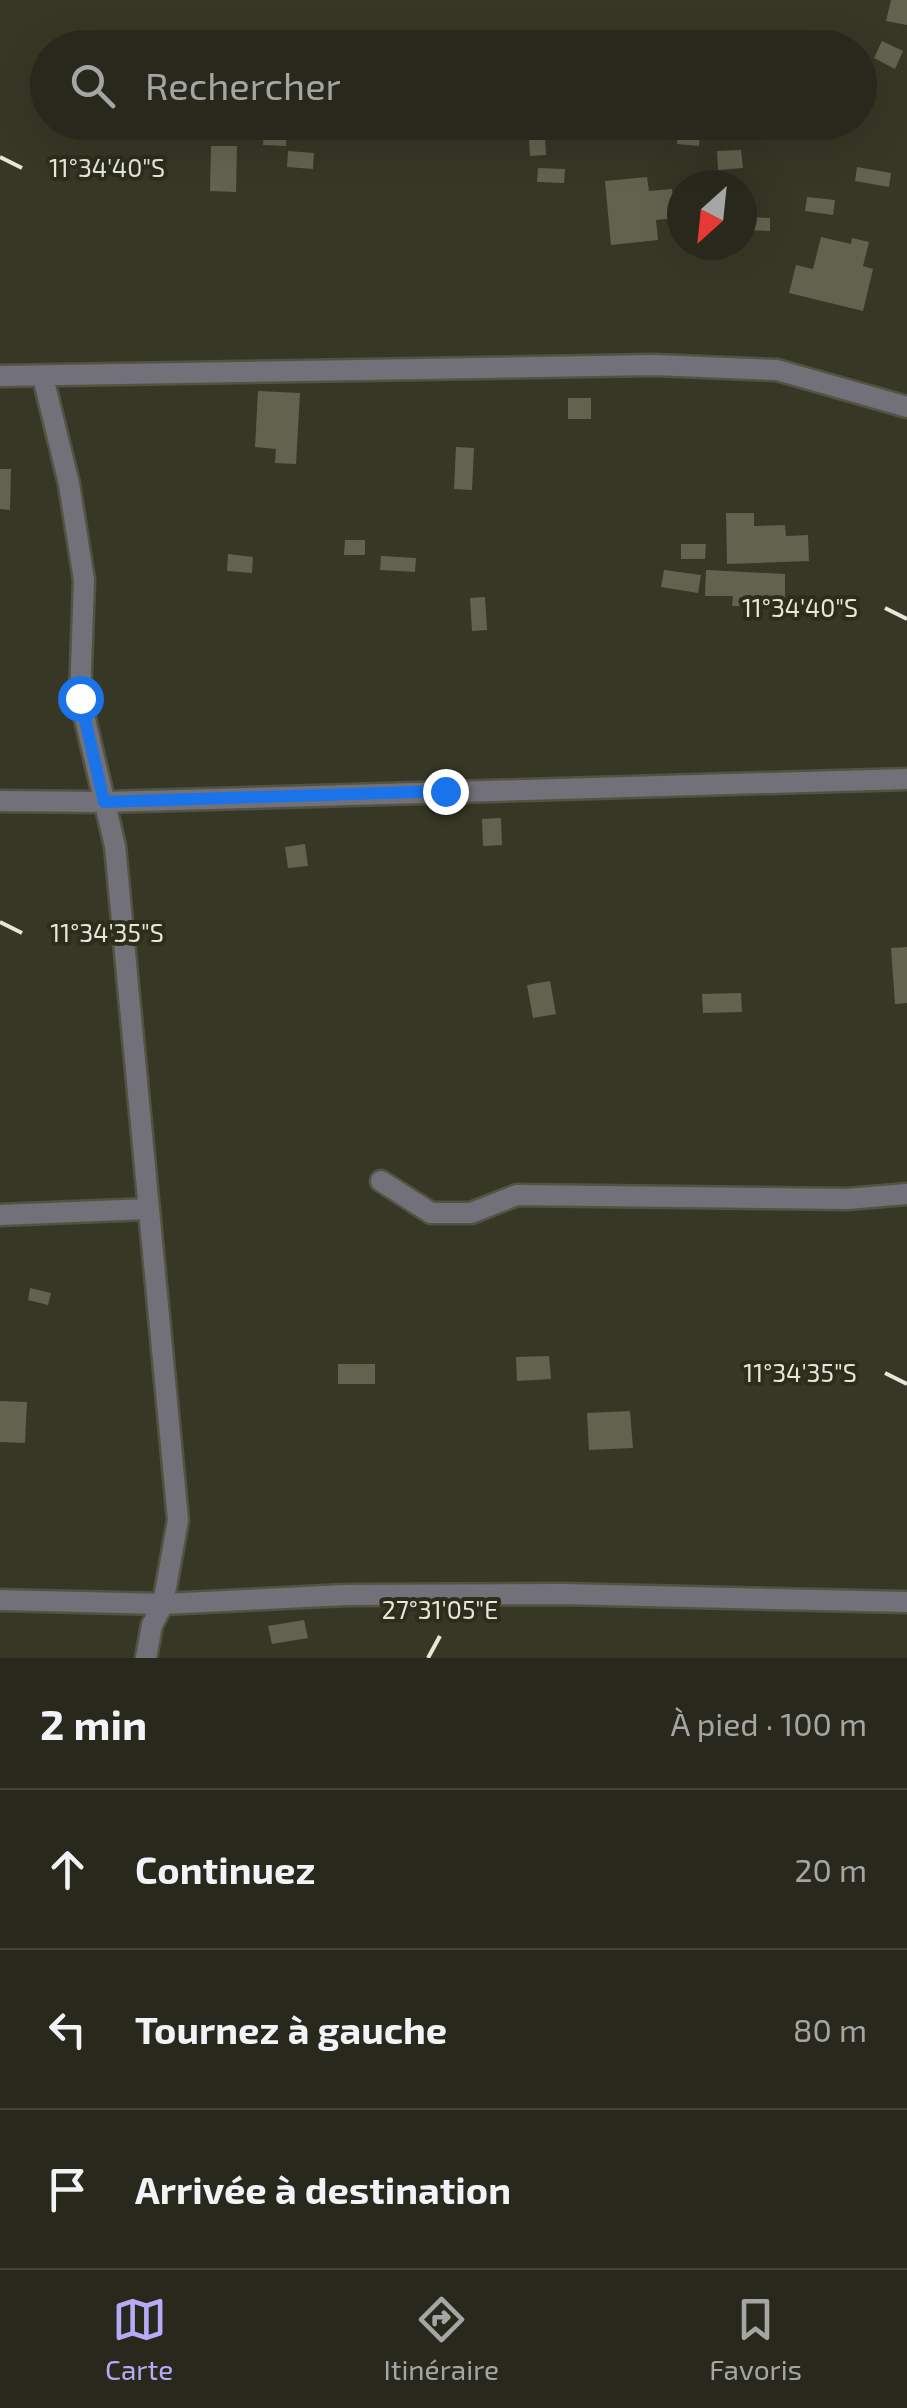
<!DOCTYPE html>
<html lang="fr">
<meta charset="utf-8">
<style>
:root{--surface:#28291c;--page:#343529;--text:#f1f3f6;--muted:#a5a6a3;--line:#44453b;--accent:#b7abf8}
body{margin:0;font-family:"Exo 2",sans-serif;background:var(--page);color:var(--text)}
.compass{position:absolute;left:667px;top:170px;width:90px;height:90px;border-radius:50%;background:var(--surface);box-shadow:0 10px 40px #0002;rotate:207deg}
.stop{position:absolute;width:30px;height:30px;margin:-22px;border:8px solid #1a73e8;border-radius:50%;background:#fff}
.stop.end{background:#1a73e8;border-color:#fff;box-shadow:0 2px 10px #0008}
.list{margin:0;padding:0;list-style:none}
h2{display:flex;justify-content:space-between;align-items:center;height:130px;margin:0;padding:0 40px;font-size:42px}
h2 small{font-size:32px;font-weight:400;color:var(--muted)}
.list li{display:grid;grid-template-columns:65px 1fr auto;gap:30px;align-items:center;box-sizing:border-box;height:160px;padding:0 40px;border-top:2px solid var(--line)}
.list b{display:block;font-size:38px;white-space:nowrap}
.list em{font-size:32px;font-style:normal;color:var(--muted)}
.icon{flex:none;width:55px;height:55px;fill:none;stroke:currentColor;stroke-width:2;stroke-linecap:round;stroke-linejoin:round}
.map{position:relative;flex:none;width:907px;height:1658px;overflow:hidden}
.search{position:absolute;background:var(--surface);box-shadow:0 10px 40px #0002;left:30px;right:30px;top:30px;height:110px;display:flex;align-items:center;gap:25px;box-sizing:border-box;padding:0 35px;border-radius:55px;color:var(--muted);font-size:38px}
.sheet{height:610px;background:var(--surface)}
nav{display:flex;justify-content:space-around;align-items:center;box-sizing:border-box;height:140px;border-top:2px solid var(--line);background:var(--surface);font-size:28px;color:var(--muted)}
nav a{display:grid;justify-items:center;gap:5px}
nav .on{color:var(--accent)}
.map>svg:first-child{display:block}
.building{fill:#62634f}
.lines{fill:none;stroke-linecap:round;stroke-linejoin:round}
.minor-casing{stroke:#525342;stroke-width:25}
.minor{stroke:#72717a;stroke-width:20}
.route{stroke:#1a73e8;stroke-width:12}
.ticks{fill:none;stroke:#e6e7db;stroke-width:4}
.ticks-label{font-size:25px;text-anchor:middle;fill:#e6e7db;stroke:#2c2d1b;stroke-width:8;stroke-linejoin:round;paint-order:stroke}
</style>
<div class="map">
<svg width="907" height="1658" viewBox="0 0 907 1658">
<rect width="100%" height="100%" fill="#363725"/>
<path class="building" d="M 891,0 L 907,0 L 907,25 L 886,21 Z
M 882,41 L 903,51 L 895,69 L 874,58 Z
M 606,122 L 656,122 L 654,133 Z
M 264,129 L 286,130 L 286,146 L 263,145 Z
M 678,130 L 700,132 L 699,146 L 677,144 Z
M 545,138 L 546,155 L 530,156 L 529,139 Z
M 211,146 L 237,146 L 236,192 L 210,191 Z
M 741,150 L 743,168 L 718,170 L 717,151 Z
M 288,151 L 314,153 L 313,169 L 287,167 Z
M 857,167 L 891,173 L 889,187 L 855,181 Z
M 538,168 L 565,169 L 564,183 L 537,182 Z
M 647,177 L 649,191 L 672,189 L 675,218 L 656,220 L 658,240 L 611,245 L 605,181 Z
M 807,197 L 835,200 L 833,215 L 805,211 Z
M 748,217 L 770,218 L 770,231 L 747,230 Z
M 821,237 L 851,244 L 852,238 L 869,242 L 863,266 L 873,269 L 863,311 L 789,293 L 796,265 L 813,269 Z
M 258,391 L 300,393 L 296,464 L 275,463 L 276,449 L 255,447 Z
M 568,398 L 591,398 L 591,419 L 568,419 Z
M 456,447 L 474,448 L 472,490 L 454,489 Z
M 0,469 L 11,469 L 10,510 L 0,509 Z
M 726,513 L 754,513 L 754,526 L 785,525 L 786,536 L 808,535 L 809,561 L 727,564 Z
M 345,540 L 365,540 L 365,555 L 344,555 Z
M 681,544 L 706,544 L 705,559 L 681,559 Z
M 228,554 L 253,557 L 252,573 L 227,571 Z
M 381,556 L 416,558 L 415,572 L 380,570 Z
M 664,570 L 701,575 L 698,593 L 661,587 Z
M 706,570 L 785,574 L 785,598 L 757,597 L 757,606 L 732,606 L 733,596 L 705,596 Z
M 485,597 L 487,630 L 472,631 L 470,598 Z
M 501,818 L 502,845 L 483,846 L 482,819 Z
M 305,844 L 308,866 L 288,868 L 285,847 Z
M 907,947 L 907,1003 L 895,1004 L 891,948 Z
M 550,981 L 556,1014 L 533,1018 L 527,985 Z
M 741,993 L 742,1012 L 703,1013 L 702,994 Z
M 30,1288 L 51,1293 L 48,1305 L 28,1300 Z
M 549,1356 L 551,1379 L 517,1381 L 516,1357 Z
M 338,1364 L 375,1364 L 375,1384 L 338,1384 Z
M 0,1401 L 27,1402 L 25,1443 L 0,1442 Z
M 630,1411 L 633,1448 L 589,1450 L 587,1413 Z
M 304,1620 L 308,1638 L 272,1644 L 268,1626 Z"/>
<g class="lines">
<defs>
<path id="minor" d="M 0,376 L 654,365 L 777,370 L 907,407
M 43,377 L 69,484 L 84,580 L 80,698 L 115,846 L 178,1520 L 163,1604 L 152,1625 L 146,1658
M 0,801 L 104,802 L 907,779
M 381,1181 L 431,1213 L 471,1213 L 517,1195 L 847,1199 L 907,1194
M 0,1215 L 148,1209
M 0,1600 L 163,1604 L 346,1595 L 562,1594 L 907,1602"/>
</defs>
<use href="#minor" class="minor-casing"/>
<use href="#minor" class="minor"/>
</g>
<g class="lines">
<path class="route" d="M 80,698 L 104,802 L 445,791"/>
</g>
<path class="ticks" d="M 0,157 L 22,168M 885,608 L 907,619M 0,922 L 22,933M 885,1373 L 907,1384M 428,1658 L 440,1636"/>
<g class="ticks-label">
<text x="107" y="177">11°34'40"S</text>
<text x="800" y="617">11°34'40"S</text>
<text x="107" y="942">11°34'35"S</text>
<text x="800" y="1382">11°34'35"S</text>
<text x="440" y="1619">27°31'05"E</text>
</g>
</svg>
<svg class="compass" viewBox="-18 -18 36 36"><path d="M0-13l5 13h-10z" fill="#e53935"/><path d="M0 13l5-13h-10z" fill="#a5a6a3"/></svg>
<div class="stop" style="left:80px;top:698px"></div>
<div class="stop end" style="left:445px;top:791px"></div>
<div class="search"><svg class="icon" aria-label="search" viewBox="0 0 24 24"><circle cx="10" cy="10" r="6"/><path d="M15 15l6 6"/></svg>Rechercher</div>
</div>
<section class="sheet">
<h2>2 min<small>À pied · 100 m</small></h2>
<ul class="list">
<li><svg class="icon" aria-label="ahead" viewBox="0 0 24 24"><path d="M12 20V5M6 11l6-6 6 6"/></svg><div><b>Continuez</b></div><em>20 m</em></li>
<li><svg class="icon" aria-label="left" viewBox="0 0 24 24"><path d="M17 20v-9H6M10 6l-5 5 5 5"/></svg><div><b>Tournez à gauche</b></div><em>80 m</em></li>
<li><svg class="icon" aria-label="arrive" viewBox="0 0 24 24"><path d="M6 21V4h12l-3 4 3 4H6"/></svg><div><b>Arrivée à destination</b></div></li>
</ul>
</section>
<nav>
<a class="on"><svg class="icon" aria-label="map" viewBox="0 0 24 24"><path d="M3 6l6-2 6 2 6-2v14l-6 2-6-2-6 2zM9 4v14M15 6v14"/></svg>Carte</a>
<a><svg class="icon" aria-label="directions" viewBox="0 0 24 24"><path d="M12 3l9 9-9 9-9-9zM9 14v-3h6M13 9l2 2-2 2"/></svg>Itinéraire</a>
<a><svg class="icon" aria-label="saved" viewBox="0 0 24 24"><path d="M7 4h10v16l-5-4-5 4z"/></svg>Favoris</a>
</nav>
